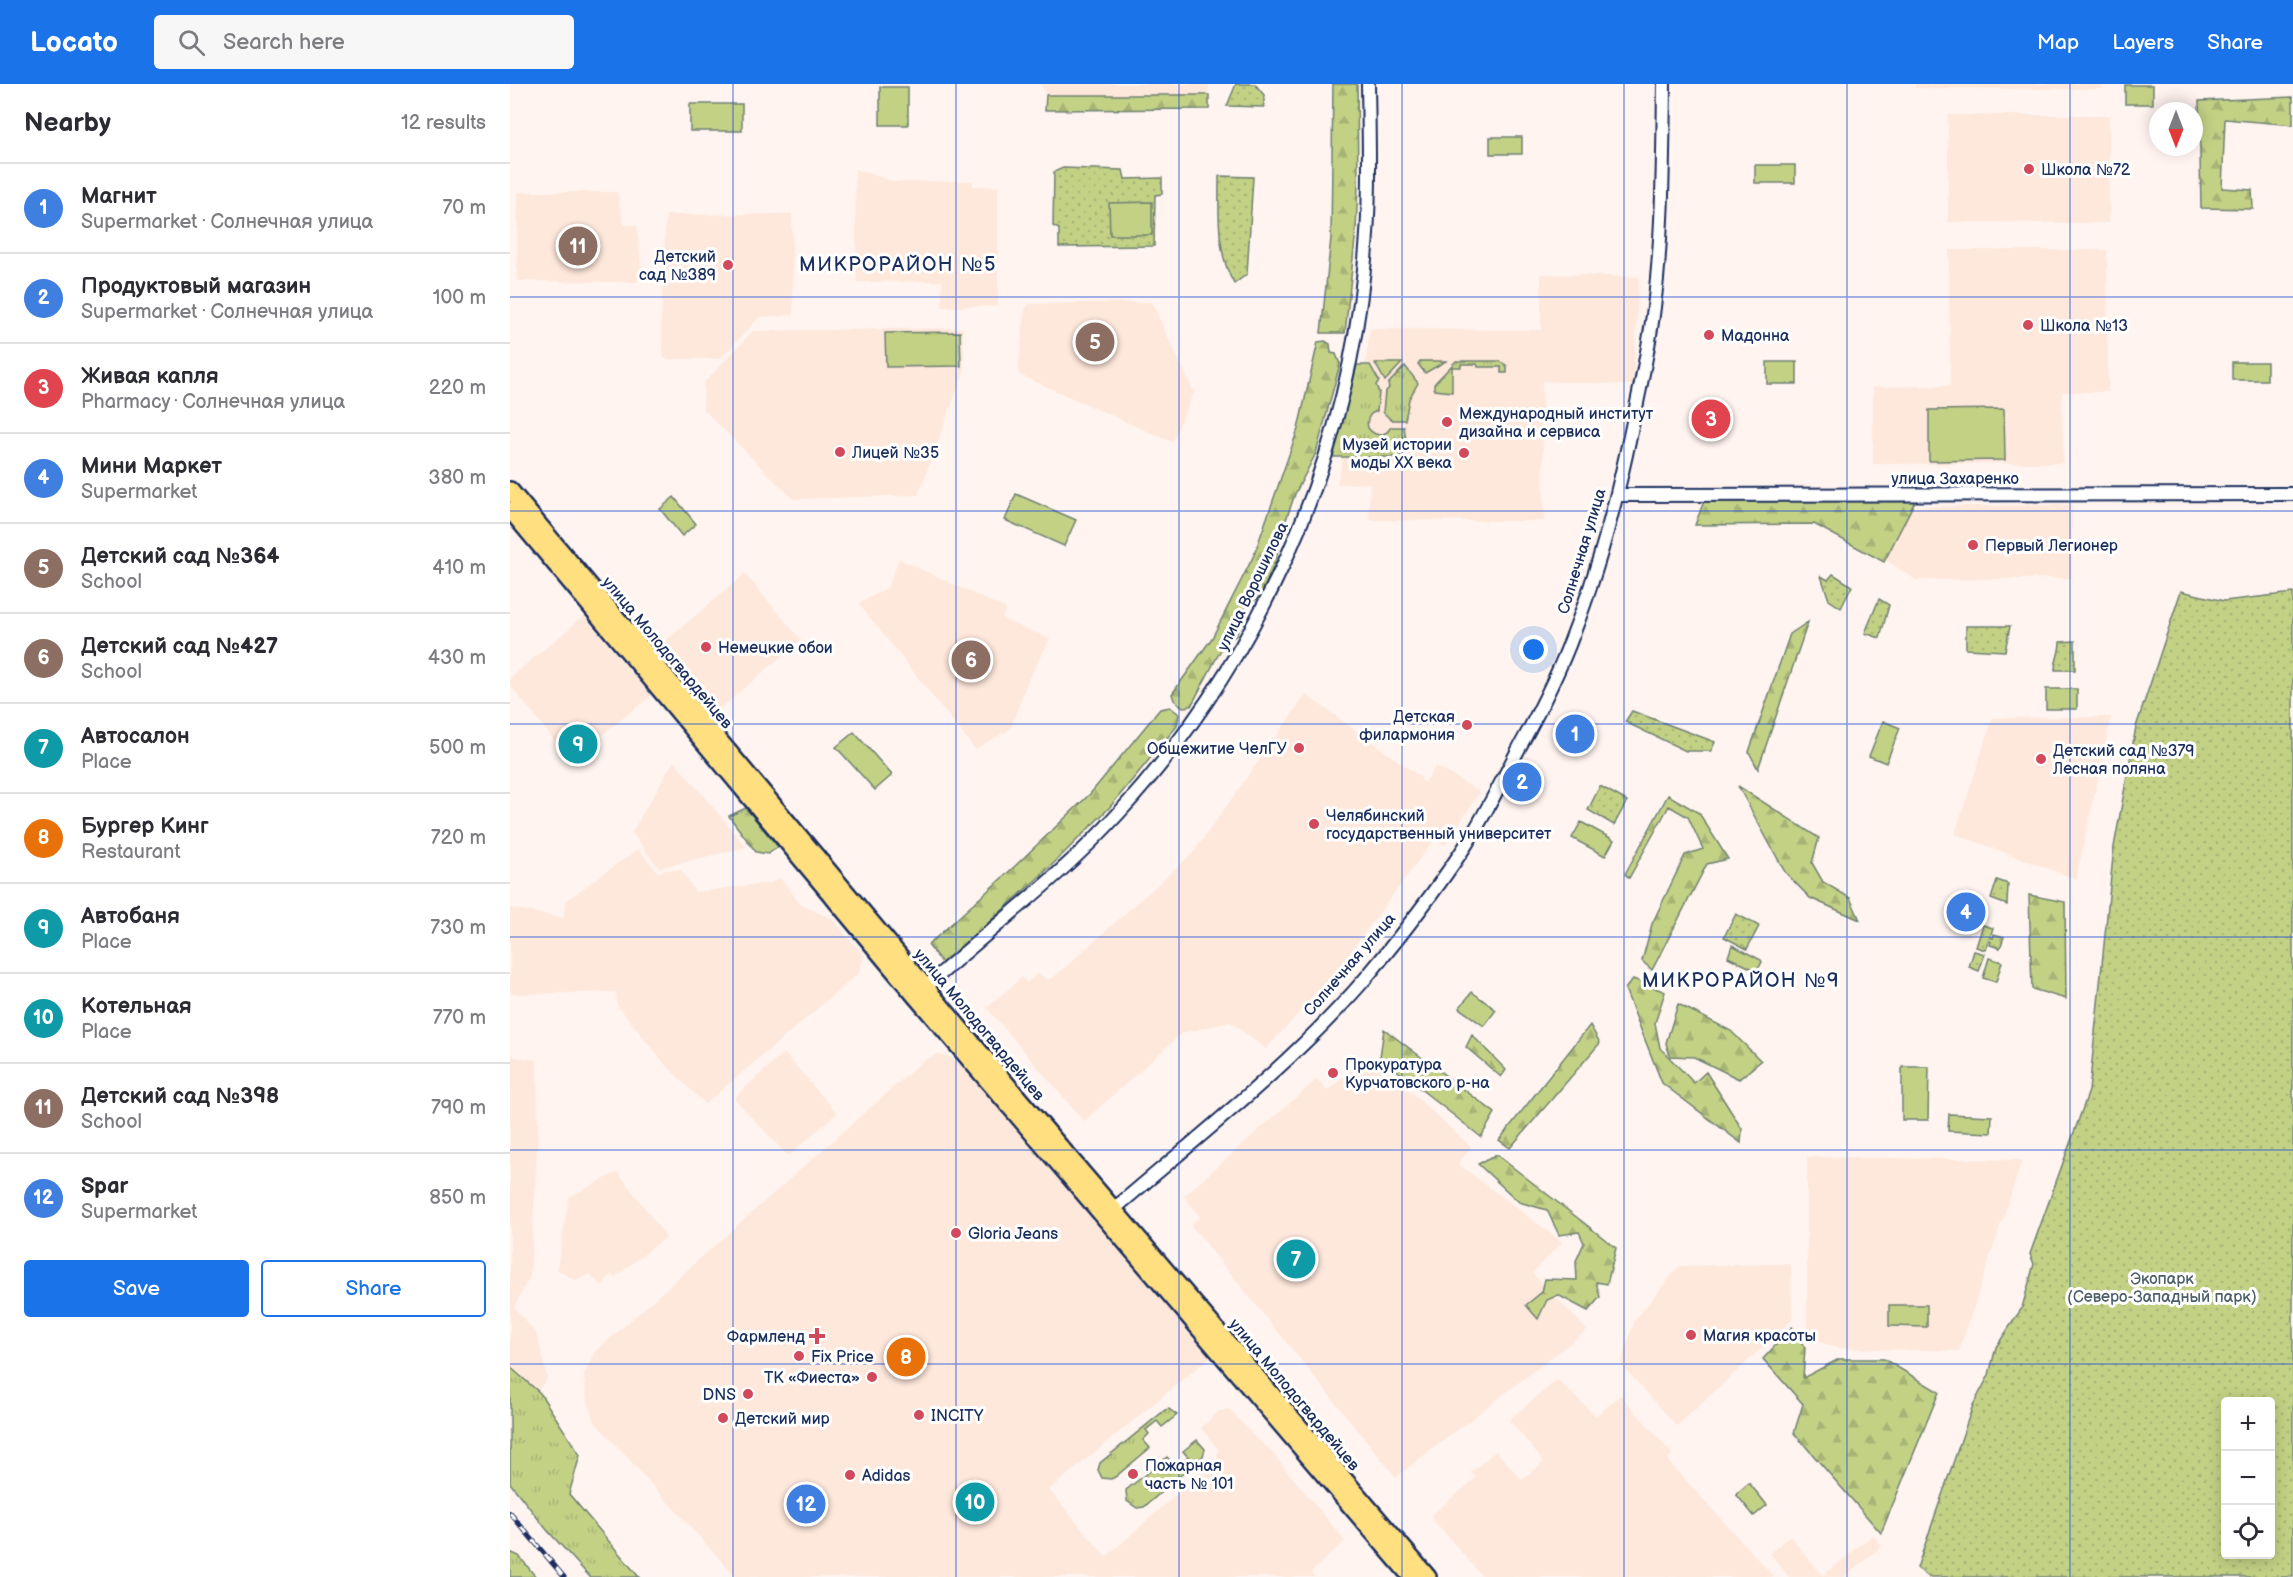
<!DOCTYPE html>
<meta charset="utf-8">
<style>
:root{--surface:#fff;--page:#f7f7f7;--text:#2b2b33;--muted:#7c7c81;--line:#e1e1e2;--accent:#1a73e8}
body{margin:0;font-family:"Balsamiq Sans",sans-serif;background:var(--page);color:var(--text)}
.controls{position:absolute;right:18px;bottom:18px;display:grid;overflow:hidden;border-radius:6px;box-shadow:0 3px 15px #0003}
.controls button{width:54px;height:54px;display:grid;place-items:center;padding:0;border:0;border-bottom:2px solid var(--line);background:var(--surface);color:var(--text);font:30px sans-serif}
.compass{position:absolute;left:1639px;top:18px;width:54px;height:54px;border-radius:50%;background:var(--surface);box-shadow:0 3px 15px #0003;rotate:180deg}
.you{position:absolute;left:1024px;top:566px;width:21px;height:21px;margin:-15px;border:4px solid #fff;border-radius:50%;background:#1a73e8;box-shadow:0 0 0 9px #1a73e833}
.badge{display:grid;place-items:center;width:39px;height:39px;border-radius:50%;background:var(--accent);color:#fff;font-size:20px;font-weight:700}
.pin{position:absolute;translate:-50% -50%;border:3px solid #fff;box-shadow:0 2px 6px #0006}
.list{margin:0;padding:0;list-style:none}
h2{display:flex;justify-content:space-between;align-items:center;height:78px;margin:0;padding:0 24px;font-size:26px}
h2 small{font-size:20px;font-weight:400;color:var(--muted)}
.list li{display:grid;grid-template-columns:39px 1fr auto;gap:18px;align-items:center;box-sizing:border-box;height:90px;padding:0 24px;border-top:2px solid var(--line)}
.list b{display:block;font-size:22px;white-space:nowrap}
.list p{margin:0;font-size:20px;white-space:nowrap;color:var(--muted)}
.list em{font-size:20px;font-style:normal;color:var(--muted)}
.actions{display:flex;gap:12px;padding:18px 24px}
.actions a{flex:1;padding:14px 0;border:2px solid var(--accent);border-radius:6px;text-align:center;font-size:21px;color:var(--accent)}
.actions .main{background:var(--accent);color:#fff}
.icon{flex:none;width:33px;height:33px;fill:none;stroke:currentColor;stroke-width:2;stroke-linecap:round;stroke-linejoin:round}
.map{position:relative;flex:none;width:1783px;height:1493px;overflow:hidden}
header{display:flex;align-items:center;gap:36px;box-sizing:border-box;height:84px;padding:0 30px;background:var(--accent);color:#fff}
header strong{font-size:28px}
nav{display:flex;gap:33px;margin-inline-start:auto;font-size:21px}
.search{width:420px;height:54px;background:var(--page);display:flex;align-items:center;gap:15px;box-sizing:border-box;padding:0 21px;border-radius:6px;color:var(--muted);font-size:22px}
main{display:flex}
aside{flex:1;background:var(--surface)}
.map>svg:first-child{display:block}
.built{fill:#fee7db}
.grass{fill:url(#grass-tufts);stroke:#6f8072;stroke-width:1.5}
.forest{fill:url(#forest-firs);stroke:#6f8072;stroke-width:1.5}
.park{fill:url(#park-dots);stroke:#6f8072;stroke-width:1.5;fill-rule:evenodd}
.garden{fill:#c3d185;stroke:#6f8072;stroke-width:1.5}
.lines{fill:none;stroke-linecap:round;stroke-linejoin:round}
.minor-casing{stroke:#1b2f5e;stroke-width:16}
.major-casing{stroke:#1b2f5e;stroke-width:20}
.minor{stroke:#fff;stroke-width:12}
.major{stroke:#ffdf80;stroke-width:15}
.rail-casing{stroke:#1b2f5e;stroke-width:5}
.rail{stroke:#fff;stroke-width:3;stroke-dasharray:9;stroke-linecap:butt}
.grid{fill:none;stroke:#1d4ed8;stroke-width:1.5;stroke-opacity:0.55}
.poi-dot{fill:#d1495b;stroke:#fff;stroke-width:2}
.labels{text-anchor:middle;stroke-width:6;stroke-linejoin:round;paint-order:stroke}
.poi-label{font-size:16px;fill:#1b2f5e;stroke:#fff;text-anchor:start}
.street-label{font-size:16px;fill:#1b2f5e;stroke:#fff}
.park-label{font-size:16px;fill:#4d606a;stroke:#fff}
.quarter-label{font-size:20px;letter-spacing:1.5px;fill:#1b2f5e;stroke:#fff}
</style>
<header>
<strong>Locato</strong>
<div class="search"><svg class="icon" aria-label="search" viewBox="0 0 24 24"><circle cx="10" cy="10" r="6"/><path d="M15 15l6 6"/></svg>Search here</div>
<nav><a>Map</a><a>Layers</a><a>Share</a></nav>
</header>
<main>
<aside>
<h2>Nearby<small>12 results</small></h2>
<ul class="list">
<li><span class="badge" style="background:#3f7fe0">1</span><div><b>Магнит</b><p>Supermarket · Солнечная улица</p></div><em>70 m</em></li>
<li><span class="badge" style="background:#3f7fe0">2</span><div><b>Продуктовый магазин</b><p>Supermarket · Солнечная улица</p></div><em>100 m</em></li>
<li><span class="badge" style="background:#e0444e">3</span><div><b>Живая капля</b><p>Pharmacy · Солнечная улица</p></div><em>220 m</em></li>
<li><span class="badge" style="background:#3f7fe0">4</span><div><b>Мини Маркет</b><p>Supermarket</p></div><em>380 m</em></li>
<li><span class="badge" style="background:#8d6e63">5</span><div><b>Детский сад №364</b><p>School</p></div><em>410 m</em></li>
<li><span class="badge" style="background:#8d6e63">6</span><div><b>Детский сад №427</b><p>School</p></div><em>430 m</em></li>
<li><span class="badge" style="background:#0f9aa8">7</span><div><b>Автосалон</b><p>Place</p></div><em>500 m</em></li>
<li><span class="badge" style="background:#e8710a">8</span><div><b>Бургер Кинг</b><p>Restaurant</p></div><em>720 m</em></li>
<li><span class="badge" style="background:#0f9aa8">9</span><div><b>Автобаня</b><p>Place</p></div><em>730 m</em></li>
<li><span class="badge" style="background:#0f9aa8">10</span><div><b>Котельная</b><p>Place</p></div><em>770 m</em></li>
<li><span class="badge" style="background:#8d6e63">11</span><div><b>Детский сад №398</b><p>School</p></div><em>790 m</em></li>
<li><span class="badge" style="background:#3f7fe0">12</span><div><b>Spar</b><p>Supermarket</p></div><em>850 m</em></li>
</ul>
<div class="actions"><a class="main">Save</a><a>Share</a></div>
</aside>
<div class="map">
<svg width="1783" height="1493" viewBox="0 0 1783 1493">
<defs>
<pattern id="grass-tufts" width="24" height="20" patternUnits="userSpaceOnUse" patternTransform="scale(1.5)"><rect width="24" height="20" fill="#c3d185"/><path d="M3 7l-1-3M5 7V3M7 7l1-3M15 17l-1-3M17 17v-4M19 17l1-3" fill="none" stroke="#a7b475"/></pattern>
<pattern id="forest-firs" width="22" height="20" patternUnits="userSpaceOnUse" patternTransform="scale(1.5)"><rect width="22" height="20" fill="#c3d185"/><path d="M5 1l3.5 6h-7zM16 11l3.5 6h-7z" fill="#a7b475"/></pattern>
<pattern id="park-dots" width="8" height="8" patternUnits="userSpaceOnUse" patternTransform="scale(1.5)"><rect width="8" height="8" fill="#c3d185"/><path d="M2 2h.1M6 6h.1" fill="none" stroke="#a7b475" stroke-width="1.8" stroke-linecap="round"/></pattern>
</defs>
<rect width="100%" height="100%" fill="#fff4ef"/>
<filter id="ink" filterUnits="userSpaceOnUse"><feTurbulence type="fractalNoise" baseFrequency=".0167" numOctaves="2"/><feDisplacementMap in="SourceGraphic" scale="12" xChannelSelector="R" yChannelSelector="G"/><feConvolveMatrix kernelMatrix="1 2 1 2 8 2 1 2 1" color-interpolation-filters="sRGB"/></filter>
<g filter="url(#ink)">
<path class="built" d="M 531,0 L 699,0 L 699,13 L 538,14 Z
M 1405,0 L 1592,0 L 1592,5 L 1405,4 Z
M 1438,31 L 1599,31 L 1599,139 L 1438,138 Z
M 345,85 L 385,98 L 463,97 L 463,102 L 488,103 L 488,222 L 432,223 L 432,197 L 347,198 Z
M 8,108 L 107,108 L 114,141 L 127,142 L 131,183 L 128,198 L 7,197 Z
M 282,130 L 283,231 L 249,233 L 210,275 L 154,275 L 151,240 L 156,131 Z
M 1439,166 L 1597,166 L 1598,308 L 1552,308 L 1553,379 L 1363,380 L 1363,303 L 1440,302 Z
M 1031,190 L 1129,193 L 1123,301 L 1032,297 L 1034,437 L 865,436 L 859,434 L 860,399 L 827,400 L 856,277 L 860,245 L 1031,246 Z
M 641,218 L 684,308 L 662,358 L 508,290 L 515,226 L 519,220 Z
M 453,244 L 454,287 L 408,411 L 283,415 L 193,325 L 194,299 L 243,247 Z
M 1562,421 L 1562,494 L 1406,496 L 1298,424 Z
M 389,475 L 496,525 L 492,535 L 540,555 L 518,596 L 500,645 L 465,665 L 349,520 L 378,503 Z
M 235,490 L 291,556 L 201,632 L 145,566 Z
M 74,532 L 141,612 L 60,676 L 0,601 L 0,594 Z
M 796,611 L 912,694 L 910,695 L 915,699 L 926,682 L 970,708 L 935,761 L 925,754 L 823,891 L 756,965 L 720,938 L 672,949 L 574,1037 L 477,924 L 512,893 L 517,899 L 528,889 L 536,895 L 542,895 L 683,769 Z
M 1601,633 L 1566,795 L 1445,750 L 1483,634 Z
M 164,677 L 236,763 L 149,784 L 122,748 Z
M 128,765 L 149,789 L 153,786 L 171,786 L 185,808 L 261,799 L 270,794 L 291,821 L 322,835 L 354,872 L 349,889 L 195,1020 L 155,980 L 107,921 L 106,908 L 0,910 L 0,824 L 53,834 L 57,816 Z
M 0,966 L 4,973 L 27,976 L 28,1050 L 20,1192 L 4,1223 L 27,1251 L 37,1294 L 24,1312 L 0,1289 Z
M 274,969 L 327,1029 L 278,1072 L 224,1014 Z
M 428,970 L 440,973 L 453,983 L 705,1269 L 539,1406 L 596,1473 L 707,1375 L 708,1365 L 691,1344 L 709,1327 L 719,1325 L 746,1355 L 758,1364 L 835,1457 L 801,1488 L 805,1493 L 226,1493 L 85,1338 L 77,1315 L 74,1292 L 85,1268 L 413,977 Z
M 859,976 L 871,981 L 961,1063 L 948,1080 L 1052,1158 L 1022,1189 L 1077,1246 L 886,1393 L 681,1141 L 690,1133 L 674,1112 L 807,995 L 817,1007 L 852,977 Z
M 1297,1073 L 1512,1076 L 1449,1267 L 1328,1264 L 1309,1258 L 1297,1244 Z
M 108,1088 L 156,1153 L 105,1193 L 101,1190 L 92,1202 L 80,1190 L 65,1196 L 47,1185 L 59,1113 Z
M 1281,1180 L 1282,1236 L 1167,1342 L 1111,1280 L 1125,1236 L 1169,1182 Z
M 1047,1296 L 1086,1332 L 1111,1311 L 1162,1370 L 1157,1376 L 1264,1493 L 973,1493 L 920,1432 L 966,1394 L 961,1388 L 986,1367 L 1012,1396 L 1034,1378 L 999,1336 Z
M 1363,1451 L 1372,1462 L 1334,1493 L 1279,1493 L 1260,1469 L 1280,1452 L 1313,1492 Z"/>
<path class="grass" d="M 910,277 L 936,277 L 915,289 L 908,280 Z
M 946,277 L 990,277 L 997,282 L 997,289 L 991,289 L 991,283 L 968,283 L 967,280 L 951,280 L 951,283 L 942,283 L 942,308 L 924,306 L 924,300 Z
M 865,279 L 892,279 L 875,297 Z
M 847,281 L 860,281 L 869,297 L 866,301 L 869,308 L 867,327 C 859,329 856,336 858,344 C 865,353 875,353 881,343 L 894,343 L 898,369 L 885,373 L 823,373 Z
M 895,282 L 908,299 L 899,315 L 895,336 L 881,336 L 873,328 L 875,308 L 879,304 L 878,300 Z
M 0,1283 L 30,1309 L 70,1371 L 59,1410 L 129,1493 L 80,1493 L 37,1446 L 0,1399 Z
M 659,1325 L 667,1331 L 652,1343 L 647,1337 L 636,1346 L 639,1350 L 633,1356 L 640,1364 L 605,1393 L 601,1395 L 592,1394 L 588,1386 L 590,1379 L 655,1326 Z
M 687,1356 L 695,1365 L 693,1372 L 634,1423 L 627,1424 L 617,1417 L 616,1406 L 657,1373 L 666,1383 L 678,1373 L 673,1367 Z
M 0,1468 L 9,1472 L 26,1493 L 0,1493 Z"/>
<path class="forest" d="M 823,0 L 847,0 L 848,100 L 846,146 L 835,249 L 811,249 L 821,154 Z
M 536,11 L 699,11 L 699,25 L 535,26 Z
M 1783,13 L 1783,41 L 1715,35 L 1712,104 L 1742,106 L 1743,125 L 1691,124 L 1689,17 Z
M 815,257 L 820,260 L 821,269 L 826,270 L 830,280 L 806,369 L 785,410 L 770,453 L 766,476 L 750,513 L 740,519 L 729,538 L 727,551 L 715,558 L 681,622 L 673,623 L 664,616 L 662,610 L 702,554 L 744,471 L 788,345 L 808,258 Z
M 1194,417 L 1405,417 L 1374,478 L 1304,440 L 1185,441 Z
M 1298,538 L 1248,685 L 1239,668 L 1280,550 Z
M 660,623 L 669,630 L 667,642 L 599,724 L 538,785 L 433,880 L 418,861 L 504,783 L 580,710 L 650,625 Z
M 1228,702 L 1309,754 L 1302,779 L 1313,798 L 1340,814 L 1350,836 L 1300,814 L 1275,788 Z
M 1158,711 L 1189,729 L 1218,775 L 1197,780 L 1142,886 L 1132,877 L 1142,840 L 1175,771 L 1193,765 L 1178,733 L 1159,722 L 1119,794 L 1115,790 Z
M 236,724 L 268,763 L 258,770 L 246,768 L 219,732 Z
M 1519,811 L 1555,818 L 1556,915 L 1522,905 Z
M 1123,895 L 1155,908 L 1145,939 L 1150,964 L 1184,999 L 1196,988 L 1232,1045 L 1231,1059 L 1152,999 L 1115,905 Z
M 1168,920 L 1221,947 L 1251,977 L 1229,995 L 1184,973 L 1160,972 L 1156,959 Z
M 1080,941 L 1090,959 L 1000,1064 L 989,1056 Z
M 874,945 L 985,1029 L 971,1053 L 870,973 Z
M 962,951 L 996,986 L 991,993 L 956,963 Z
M 987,1071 L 1106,1164 L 1097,1200 L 1086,1198 L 1090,1213 L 1078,1227 L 1048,1211 L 1037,1216 L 1028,1235 L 1016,1221 L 1032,1208 L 1035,1195 L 1067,1196 L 1066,1177 L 1074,1159 L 1069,1148 L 1049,1151 L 1037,1126 L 1009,1118 L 968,1080 Z
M 1282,1243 L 1295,1264 L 1293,1294 L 1329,1275 L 1374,1275 L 1429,1308 L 1371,1449 L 1284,1349 L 1293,1320 L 1253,1275 Z"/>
<path class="park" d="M 726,0 L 745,0 L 754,11 L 754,23 L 717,22 Z
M 553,84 L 613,86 L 615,95 L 652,94 L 652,110 L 645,111 L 644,162 L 549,163 L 549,145 L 543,142 L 544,88 Z
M 709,92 L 743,93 L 737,190 L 724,200 C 706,168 709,128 709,92 Z
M 1323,490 L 1342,502 L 1331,524 L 1319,516 L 1311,492 L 1318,496 Z
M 1671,507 L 1714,517 L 1783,509 L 1783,1493 L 1419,1493 L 1407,1484 L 1463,1321 L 1479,1291 L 1486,1263 L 1512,1224 L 1524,1180 L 1520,1170 L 1579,1007 L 1604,763 L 1626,643 ZM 1716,1318 L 1760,1318 L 1760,1470 L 1716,1470 Z
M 1369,515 L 1379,521 L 1370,554 L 1355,549 Z
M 1456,542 L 1500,542 L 1495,567 L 1456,565 Z
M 1565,557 L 1565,586 L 1545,586 C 1545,576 1550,569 1550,558 Z
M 1122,627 L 1205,658 L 1201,667 L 1176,667 L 1115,638 Z
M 1090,702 L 1117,717 L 1104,741 L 1078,726 Z
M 1487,796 L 1498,800 L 1497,821 L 1481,815 Z
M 1226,830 L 1249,842 L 1237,865 L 1214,853 Z
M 1473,841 L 1483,844 L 1480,853 L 1483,854 L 1484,850 L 1494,853 L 1490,864 L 1480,861 L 1481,858 L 1479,857 L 1476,866 L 1466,863 Z
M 1464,867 L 1475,870 L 1469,887 L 1459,883 Z"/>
<path class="garden" d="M 1615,1 L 1643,1 L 1643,20 L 1615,20 Z
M 370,3 L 398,3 L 398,41 L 370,41 Z
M 180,20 L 232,20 L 232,47 L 180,47 Z
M 980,53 L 1012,53 L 1012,70 L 980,70 Z
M 1245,81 L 1285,81 L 1285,99 L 1245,99 Z
M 642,118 L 642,151 L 600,151 L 599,119 Z
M 450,248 L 451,282 L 376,283 L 375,249 Z
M 1257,278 L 1287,278 L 1287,300 L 1257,300 Z
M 1722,278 L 1757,278 L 1757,296 L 1722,296 Z
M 1494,325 L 1495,376 L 1419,377 L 1419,326 Z
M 506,410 L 566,436 L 554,462 L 495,436 Z
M 164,413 L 186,440 L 172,452 L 150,425 Z
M 1536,605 L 1567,605 L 1567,625 L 1536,625 Z
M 1373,637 L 1390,644 L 1376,679 L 1359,672 Z
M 344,648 L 382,691 L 365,706 L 326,663 Z
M 1071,738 L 1104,756 L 1095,772 L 1062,754 Z
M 1222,861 L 1251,876 L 1252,878 L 1247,887 L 1218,873 Z
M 1479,874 L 1492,878 L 1486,898 L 1473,894 Z
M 962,908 L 986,926 L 974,942 L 949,924 Z
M 1392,983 L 1419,983 L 1418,1036 L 1392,1036 Z
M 1439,1030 L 1482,1032 L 1481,1049 L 1438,1047 Z
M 1379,1221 L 1417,1221 L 1417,1243 L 1379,1242 Z
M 1239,1399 L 1257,1421 L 1244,1432 L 1226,1410 Z"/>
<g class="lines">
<defs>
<path id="minor" d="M 1107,411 L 1783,410
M 416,903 C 480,844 550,794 608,730 C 745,581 834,387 854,185 C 861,123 859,62 858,0
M 603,1126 C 689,1052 781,981 855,895 C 890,853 924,809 954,764 C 974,733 991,699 1008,666 C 1029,628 1049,589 1064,548 C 1089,484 1106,419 1120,352 C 1129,309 1139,266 1144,223 C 1153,149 1153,74 1154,0"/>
<path id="major" d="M 0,406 L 501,1005 L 918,1493
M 0,426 L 406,913 L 901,1493"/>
</defs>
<use href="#minor" class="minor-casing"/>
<use href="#major" class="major-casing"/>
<use href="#minor" class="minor"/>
<use href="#major" class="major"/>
<defs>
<path id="rail" d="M 0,1429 L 54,1493"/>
</defs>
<use href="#rail" class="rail-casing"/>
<use href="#rail" class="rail"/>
</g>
</g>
<path class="grid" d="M 223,0 L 223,1493M 446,0 L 446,1493M 669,0 L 669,1493M 892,0 L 892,1493M 1114,0 L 1114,1493M 1337,0 L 1337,1493M 1560,0 L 1560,1493M 0,213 L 1783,213M 0,427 L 1783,427M 0,640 L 1783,640M 0,853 L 1783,853M 0,1066 L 1783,1066M 0,1280 L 1783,1280"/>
<g class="poi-dot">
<circle cx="1519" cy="85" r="6"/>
<circle cx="218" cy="181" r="6"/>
<circle cx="1518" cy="241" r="6"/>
<circle cx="1199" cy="251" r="6"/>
<circle cx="937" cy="338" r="6"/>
<circle cx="330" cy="368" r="6"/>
<circle cx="954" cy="369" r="6"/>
<circle cx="1463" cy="461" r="6"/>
<circle cx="196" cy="563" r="6"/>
<circle cx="957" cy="641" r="6"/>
<circle cx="789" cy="664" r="6"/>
<circle cx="1531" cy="675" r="6"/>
<circle cx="804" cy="740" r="6"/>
<circle cx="823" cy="989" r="6"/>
<circle cx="446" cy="1149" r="6"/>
<circle cx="1181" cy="1251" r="6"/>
<path d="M304 1243h6v6h6v6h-6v6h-6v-6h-6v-6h6z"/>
<circle cx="289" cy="1272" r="6"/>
<circle cx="362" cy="1293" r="6"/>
<circle cx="238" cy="1310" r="6"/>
<circle cx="409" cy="1331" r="6"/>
<circle cx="213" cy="1334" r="6"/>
<circle cx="623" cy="1390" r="6"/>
<circle cx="340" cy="1391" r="6"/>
</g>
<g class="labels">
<g class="poi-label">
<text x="1531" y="91">Школа №72</text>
<text x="206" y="178" text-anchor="end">Детский<tspan x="206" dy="18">сад №389</tspan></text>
<text x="1530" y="247">Школа №13</text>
<text x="1211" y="257">Мадонна</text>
<text x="949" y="335">Международный институт<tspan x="949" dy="18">дизайна и сервиса</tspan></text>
<text x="942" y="366" text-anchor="end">Музей истории<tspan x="942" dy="18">моды XX века</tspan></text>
<text x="342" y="374">Лицей №35</text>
<text x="1475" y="467">Первый Легионер</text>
<text x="208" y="569">Немецкие обои</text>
<text x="945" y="638" text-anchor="end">Детская<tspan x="945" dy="18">филармония</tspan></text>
<text x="777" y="670" text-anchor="end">Общежитие ЧелГУ</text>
<text x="1543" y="672">Детский сад №379<tspan x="1543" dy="18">Лесная поляна</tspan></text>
<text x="816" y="737">Челябинский<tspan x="816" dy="18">государственный университет</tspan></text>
<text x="835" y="986">Прокуратура<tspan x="835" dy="18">Курчатовского р-на</tspan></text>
<text x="458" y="1155">Gloria Jeans</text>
<text x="1193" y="1257">Магия красоты</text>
<text x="295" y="1258" text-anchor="end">Фармленд</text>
<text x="301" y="1278">Fix Price</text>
<text x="350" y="1299" text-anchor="end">ТК «Фиеста»</text>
<text x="226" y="1316" text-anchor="end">DNS</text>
<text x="421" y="1337">INCITY</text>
<text x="225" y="1340">Детский мир</text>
<text x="635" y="1387">Пожарная<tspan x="635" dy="18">часть № 101</tspan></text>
<text x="352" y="1397">Adidas</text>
</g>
<g class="street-label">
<text x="1445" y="400">улица Захаренко</text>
<text transform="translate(1071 467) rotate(-73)" y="6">Солнечная улица</text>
<text transform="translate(742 502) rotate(-64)" y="6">улица Ворошилова</text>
<text transform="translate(158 568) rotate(50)" y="6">улица Молодогвардейцев</text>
<text transform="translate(839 880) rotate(-49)" y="6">Солнечная улица</text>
<text transform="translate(470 940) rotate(50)" y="6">улица Молодогвардейцев</text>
<text transform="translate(785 1310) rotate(50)" y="6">улица Молодогвардейцев</text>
</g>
<g class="park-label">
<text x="1652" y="1200">Экопарк<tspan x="1652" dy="18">(Северо-Западный парк)</tspan></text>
</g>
<g class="quarter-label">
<text x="388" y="187">МИКРОРАЙОН №5</text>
<text x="1231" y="903">МИКРОРАЙОН №9</text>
</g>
</g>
</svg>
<div class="controls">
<button>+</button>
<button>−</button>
<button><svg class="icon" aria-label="locate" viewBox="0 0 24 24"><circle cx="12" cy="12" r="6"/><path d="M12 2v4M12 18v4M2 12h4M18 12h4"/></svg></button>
</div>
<svg class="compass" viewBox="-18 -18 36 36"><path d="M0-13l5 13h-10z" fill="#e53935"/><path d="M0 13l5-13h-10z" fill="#7c7c81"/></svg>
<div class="you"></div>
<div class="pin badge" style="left:1065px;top:650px;background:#3f7fe0">1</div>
<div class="pin badge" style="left:1012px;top:698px;background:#3f7fe0">2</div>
<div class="pin badge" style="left:1201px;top:335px;background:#e0444e">3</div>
<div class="pin badge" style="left:1456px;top:828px;background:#3f7fe0">4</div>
<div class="pin badge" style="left:585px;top:258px;background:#8d6e63">5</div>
<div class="pin badge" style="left:461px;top:576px;background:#8d6e63">6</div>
<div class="pin badge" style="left:786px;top:1175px;background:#0f9aa8">7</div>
<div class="pin badge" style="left:396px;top:1273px;background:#e8710a">8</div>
<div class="pin badge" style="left:68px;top:660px;background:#0f9aa8">9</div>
<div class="pin badge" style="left:465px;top:1418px;background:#0f9aa8">10</div>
<div class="pin badge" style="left:68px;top:162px;background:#8d6e63">11</div>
<div class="pin badge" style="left:296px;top:1420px;background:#3f7fe0">12</div>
</div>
</main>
